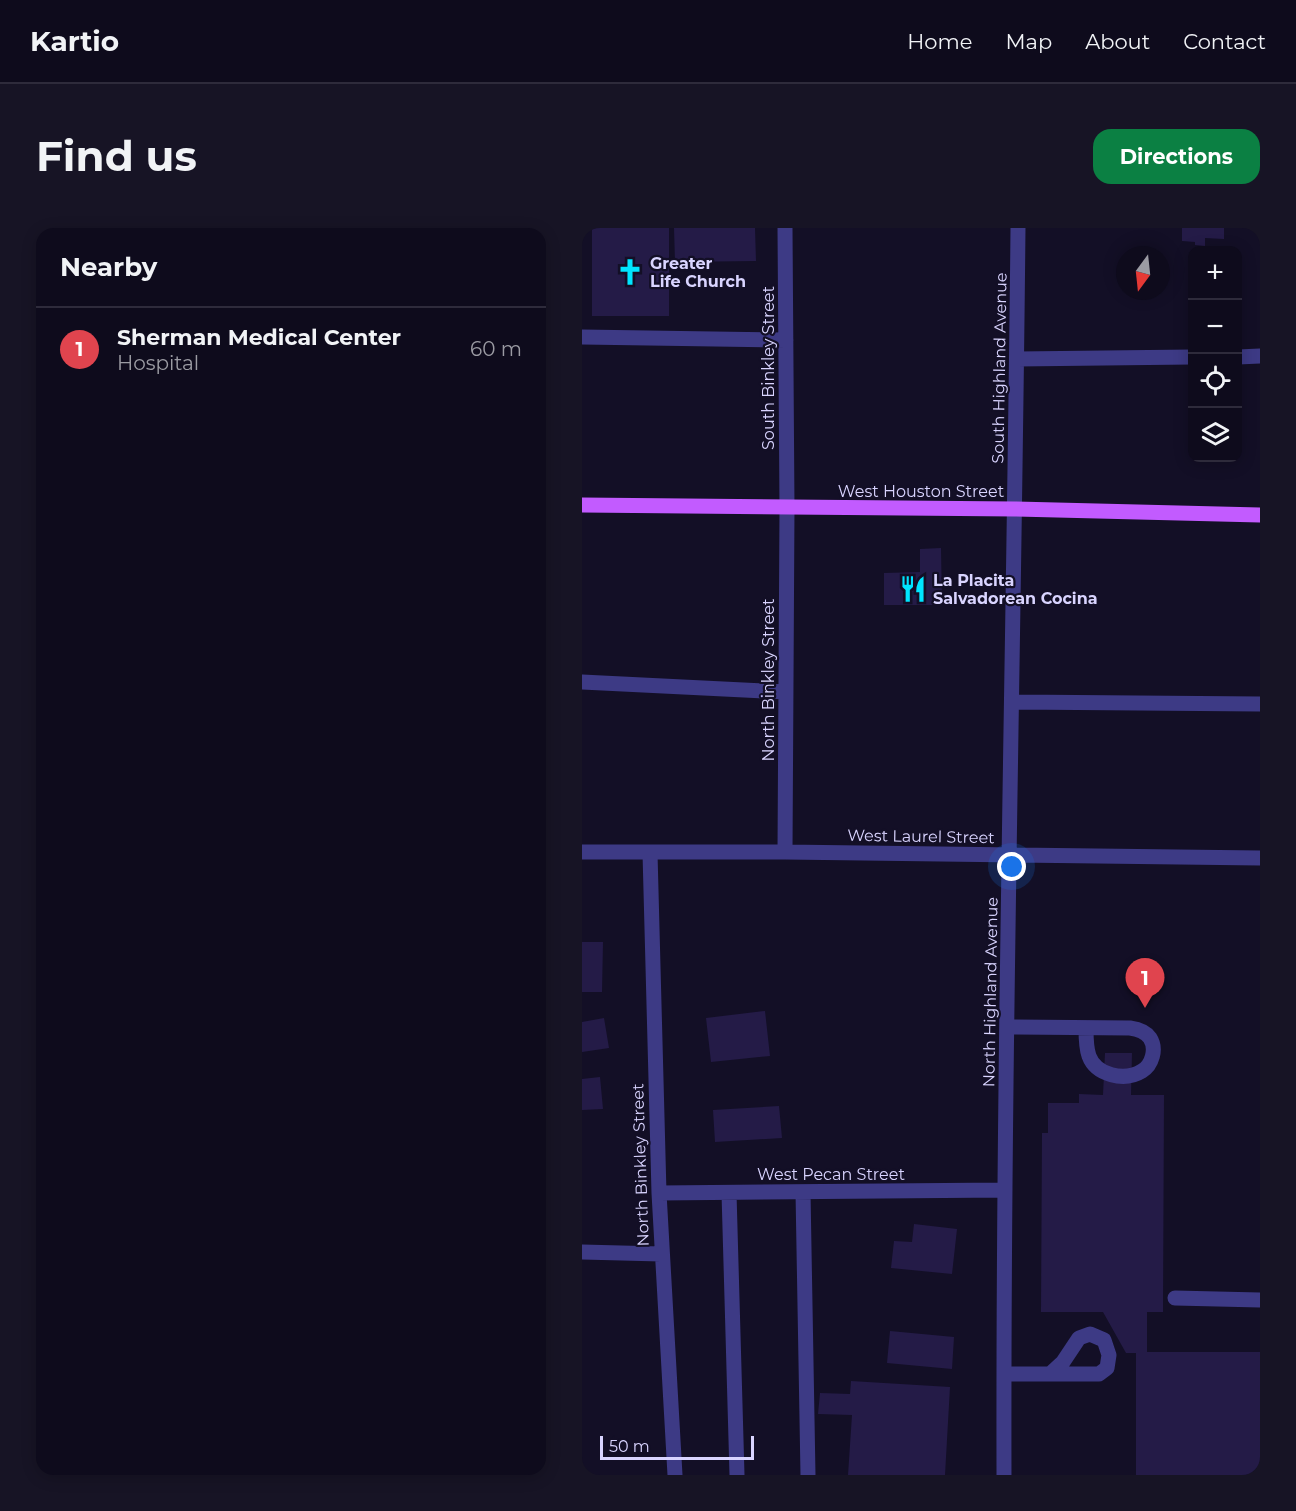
<!DOCTYPE html>
<meta charset="utf-8">
<style>
:root{--surface:#0e0b1c;--page:#171425;--text:#f1f3f6;--muted:#9b9ba3;--line:#2e2b3b;--accent:#0b8043}
body{margin:0;font-family:Montserrat,sans-serif;background:var(--page);color:var(--text)}
.controls{position:absolute;right:18px;top:18px;display:grid;overflow:hidden;border-radius:12px;box-shadow:0 3px 15px #0003}
.controls button{width:54px;height:54px;display:grid;place-items:center;padding:0;border:0;border-bottom:2px solid var(--line);background:var(--surface);color:var(--text);font:30px sans-serif}
.compass{position:absolute;left:534px;top:18px;width:54px;height:54px;border-radius:50%;background:var(--surface);box-shadow:0 3px 15px #0003;rotate:195deg}
.scale{position:absolute;left:18px;bottom:15px;width:154px;box-sizing:border-box;padding-left:6px;border:3px solid #d9d4ff;border-top:0;font-size:16px;line-height:21px;white-space:nowrap;color:#d9d4ff;-webkit-text-stroke:4px #130f26;paint-order:stroke}
.you{position:absolute;left:430px;top:639px;width:21px;height:21px;margin:-15px;border:4px solid #fff;border-radius:50%;background:#1a73e8;box-shadow:0 0 0 9px #1a73e833}
.badge{display:grid;place-items:center;width:39px;height:39px;border-radius:50%;background:var(--accent);color:#fff;font-size:20px;font-weight:700}
.pin{position:absolute;translate:-50% -50px;filter:drop-shadow(0 2px 3px #0008)}
.pin::after{content:'';position:absolute;top:32px;width:21px;height:18px;background:inherit;clip-path:polygon(0 0,100% 0,50% 100%)}
.list{margin:0;padding:0;list-style:none}
h2{display:flex;justify-content:space-between;align-items:center;height:78px;margin:0;padding:0 24px;font-size:26px}
h2 small{font-size:20px;font-weight:400;color:var(--muted)}
.list li{display:grid;grid-template-columns:39px 1fr auto;gap:18px;align-items:center;box-sizing:border-box;height:84px;padding:0 24px;border-top:2px solid var(--line)}
.list b{display:block;font-size:22px;white-space:nowrap}
.list p{margin:0;font-size:20px;white-space:nowrap;color:var(--muted)}
.list em{font-size:20px;font-style:normal;color:var(--muted)}
.icon{flex:none;width:33px;height:33px;fill:none;stroke:currentColor;stroke-width:2;stroke-linecap:round;stroke-linejoin:round}
.map{position:relative;flex:none;width:678px;height:1247px;overflow:hidden;border-radius:18px}
header{display:flex;align-items:center;gap:36px;box-sizing:border-box;height:84px;padding:0 30px;background:var(--surface);border-bottom:2px solid var(--line)}
header strong{font-size:28px}
nav{display:flex;gap:33px;margin-inline-start:auto;font-size:21px}
.intro{display:flex;align-items:center;justify-content:space-between;box-sizing:border-box;height:144px;padding:0 36px}
h1{margin:0;font-size:42px}
.button{padding:15px 27px;border-radius:18px;background:var(--accent);color:#fff;font-size:21px;font-weight:700}
main{display:flex;gap:36px;padding:0 36px}
aside{flex:1;background:var(--surface);border-radius:18px;box-shadow:0 3px 15px #0003}
.map>svg:first-child{display:block}
.building{fill:#241b47}
.lines{fill:none;stroke-linecap:round;stroke-linejoin:round}
.minor{stroke:#3d3a85;stroke-width:15}
.major{stroke:#c25bff;stroke-width:15}
.labels{text-anchor:middle;stroke-width:4.5;stroke-linejoin:round;paint-order:stroke}
.poi-label{font-size:16px;font-weight:bold;fill:#d9d4ff;stroke:#130f26;text-anchor:start}
.street-label{font-size:16px;fill:#d9d4ff;stroke:#130f26}
</style>
<header>
<strong>Kartio</strong>
<nav><a>Home</a><a>Map</a><a>About</a><a>Contact</a></nav>
</header>
<div class="intro"><h1>Find us</h1><a class="button">Directions</a></div>
<main>
<aside>
<h2>Nearby<small></small></h2>
<ul class="list">
<li><span class="badge" style="background:#e0444e">1</span><div><b>Sherman Medical Center</b><p>Hospital</p></div><em>60 m</em></li>
</ul>
</aside>
<div class="map">
<svg width="678" height="1247" viewBox="0 0 678 1247">
<rect width="100%" height="100%" fill="#130f26"/>
<path class="building" d="M 10,0 L 87,0 L 87,88 L 10,88 Z
M 92,0 L 173,0 L 174,33 L 93,34 Z
M 600,0 L 642,0 L 642,11 L 623,10 L 623,18 L 613,17 L 613,14 L 600,13 Z
M 359,320 L 360,377 L 302,377 L 302,345 L 338,344 L 338,321 Z
M 0,714 L 21,714 L 20,764 L 0,764 Z
M 183,783 L 188,828 L 129,834 L 124,790 Z
M 22,790 L 27,820 L 0,824 L 0,794 Z
M 523,825 L 550,825 L 549,867 L 582,867 L 581,1084 L 565,1084 L 565,1124 L 678,1124 L 678,1247 L 554,1247 L 554,1125 L 544,1125 L 521,1084 L 459,1084 L 460,905 L 466,905 L 466,875 L 497,875 L 497,866 L 521,867 Z
M 18,849 L 21,881 L 0,882 L 0,851 Z
M 197,878 L 200,910 L 133,914 L 131,882 Z
M 332,996 L 375,1001 L 370,1046 L 309,1040 L 312,1013 L 330,1014 Z
M 308,1103 L 372,1109 L 370,1141 L 305,1135 Z
M 269,1153 L 368,1159 L 363,1247 L 266,1247 L 270,1187 L 236,1186 L 238,1165 L 268,1166 Z"/>
<g class="lines">
<path class="minor" d="M 0,109 L 204,112
M 656,129 L 678,128
M 435,131 L 610,129
M 0,454 L 204,464
M 430,474 L 678,476
M 0,624 L 203,624 L 678,630
M 203,624 L 205,280 L 203,0
M 68,625 L 77,965 L 93,1247
M 425,799 L 548,800 C 555,801 564,804 568,810 C 575,821 570,837 560,843 C 542,854 514,847 507,828 C 504,820 504,809 504,800
M 221,964 L 226,1247
M 77,965 L 422,962
M 147,965 L 155,1247
M 0,1024 L 79,1026
M 593,1070 L 678,1072
M 422,1146 L 517,1146 L 525,1140 L 527,1127 L 522,1112 L 508,1106 L 497,1110 L 481,1134 L 468,1146
M 422,1247 C 421,831 432,416 436,0"/>
<path class="major" d="M 0,277 L 433,281 L 678,287"/>
</g>
<defs>
<symbol id="church-bare" viewBox="-9 -9 18 18"><path d="M-1.2-6h2.4v3.5h3.3v2.4h-3.3V6h-2.4V-.1h-3.3v-2.4h3.3Z" fill="#00e5ff" stroke="#130f26" stroke-width="2.5" paint-order="stroke"/></symbol>
<symbol id="restaurant-bare" viewBox="-9 -9 18 18"><path d="M-5-6h1v4h1v-4h1v4h1v-4h1v5L-1.5 .5V6h-2V.5L-5-1ZM5-6V6H3V1.5H1.5Q1.5-4 5-6Z" fill="#00e5ff" stroke="#130f26" stroke-width="2.5" paint-order="stroke"/></symbol>
</defs>
<g fill-rule="evenodd">
<use href="#church-bare" x="29" y="25" width="38" height="38"/>
<use href="#restaurant-bare" x="312" y="342" width="38" height="38"/>
</g>
<g class="labels">
<g class="poi-label">
<text x="68" y="41">Greater<tspan x="68" dy="18">Life Church</tspan></text>
<text x="351" y="358">La Placita<tspan x="351" dy="18">Salvadorean Cocina</tspan></text>
</g>
<g class="street-label">
<text transform="translate(186 140) rotate(-90)" y="6">South Binkley Street</text>
<text transform="translate(417 140) rotate(-89)" y="6">South Highland Avenue</text>
<text x="339" y="269">West Houston Street</text>
<text transform="translate(186 452) rotate(-90)" y="6">North Binkley Street</text>
<text transform="translate(339 608) rotate(1)" y="6">West Laurel Street</text>
<text transform="translate(408 764) rotate(-89)" y="6">North Highland Avenue</text>
<text transform="translate(58 937) rotate(-92)" y="6">North Binkley Street</text>
<text x="249" y="952">West Pecan Street</text>
</g>
</g>
</svg>
<div class="controls">
<button>+</button>
<button>−</button>
<button><svg class="icon" aria-label="locate" viewBox="0 0 24 24"><circle cx="12" cy="12" r="6"/><path d="M12 2v4M12 18v4M2 12h4M18 12h4"/></svg></button>
<button><svg class="icon" aria-label="layers" viewBox="0 0 24 24"><path d="M12 4l9 5-9 5-9-5zM3 14l9 5 9-5"/></svg></button>
</div>
<svg class="compass" viewBox="-18 -18 36 36"><path d="M0-13l5 13h-10z" fill="#e53935"/><path d="M0 13l5-13h-10z" fill="#9b9ba3"/></svg>
<div class="scale">50 m</div>
<div class="you"></div>
<div class="pin badge" style="left:563px;top:780px;background:#e0444e">1</div>
</div>
</main>
